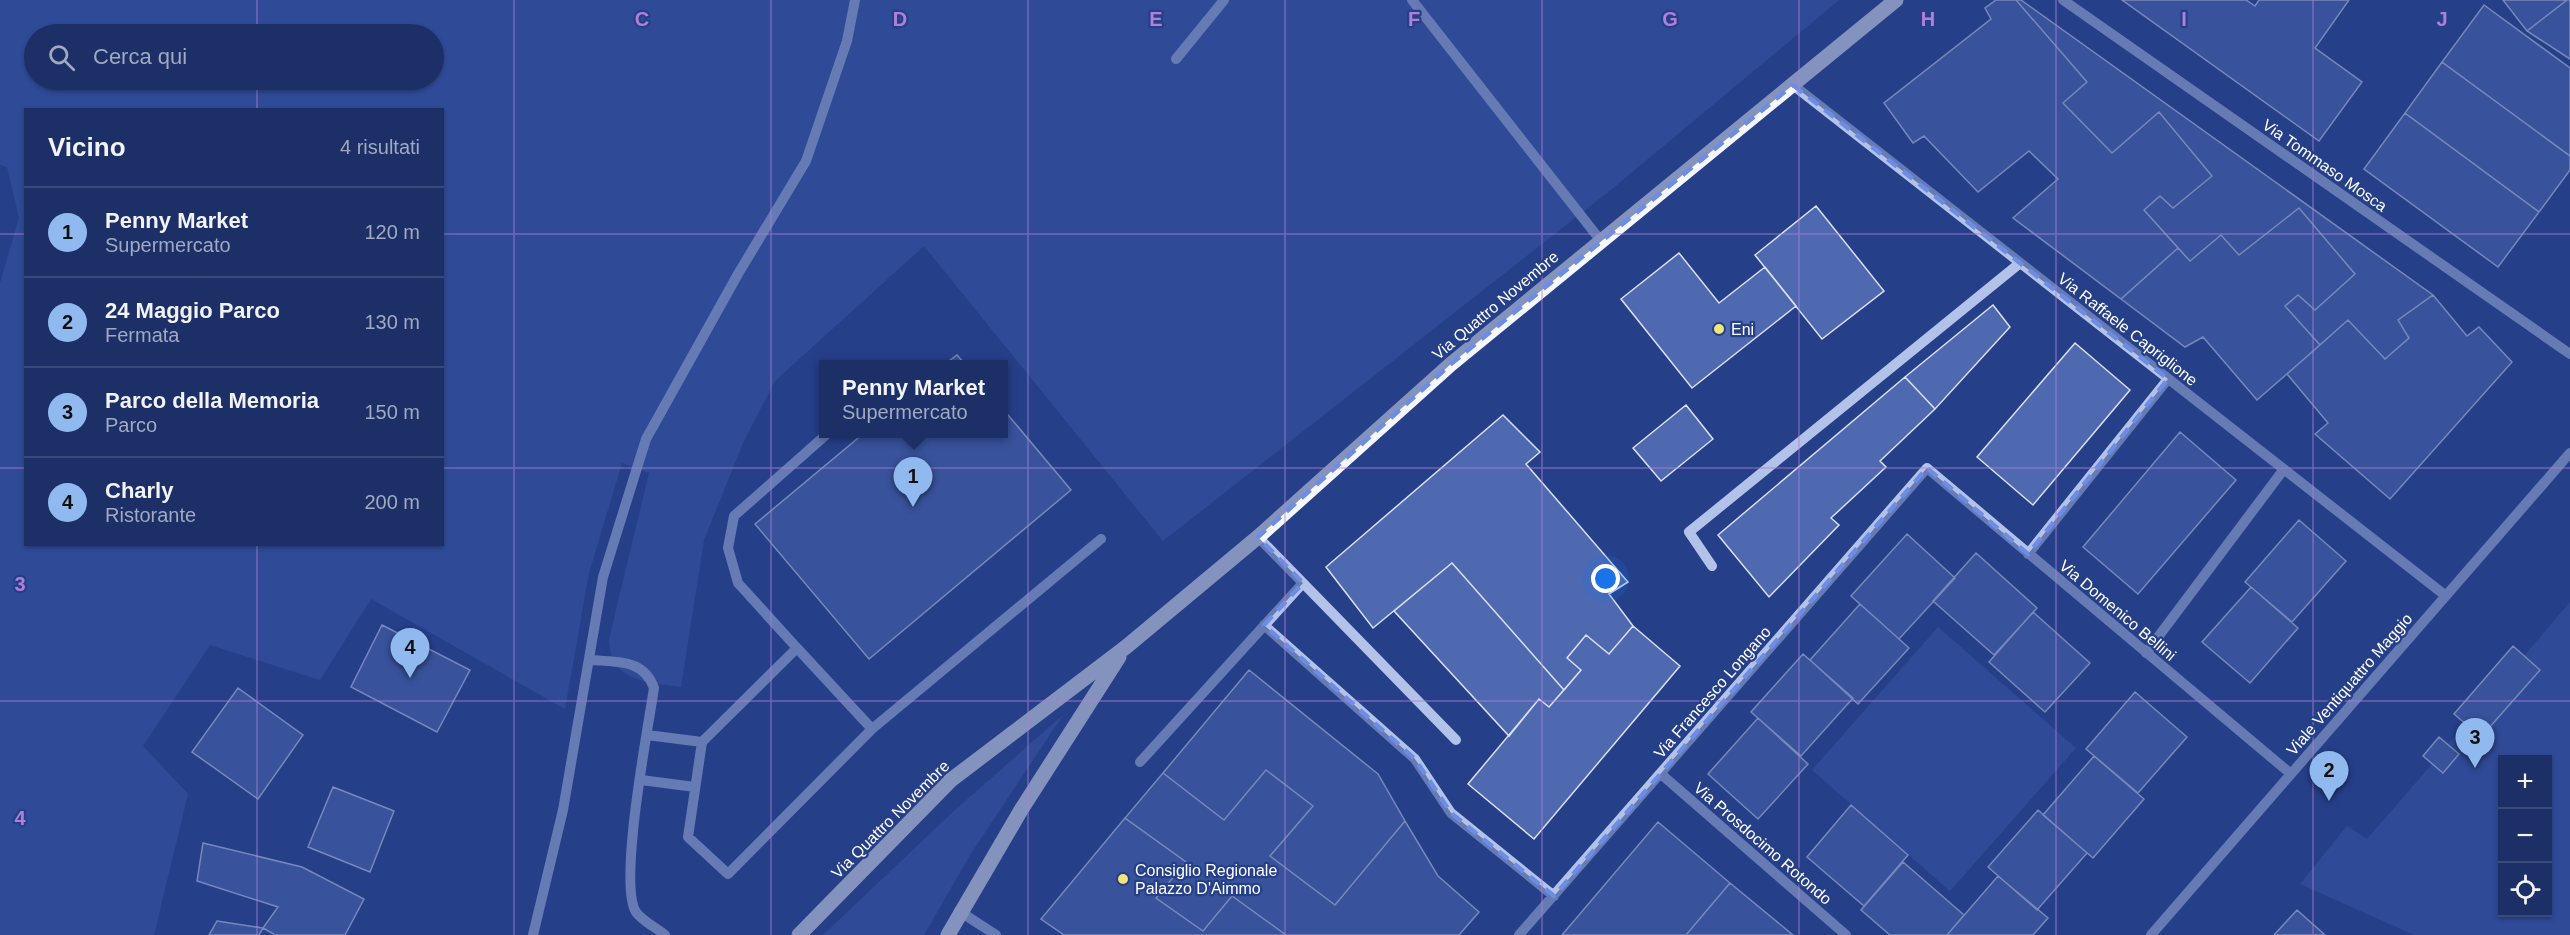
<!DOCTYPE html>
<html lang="it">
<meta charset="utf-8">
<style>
:root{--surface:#1c2f67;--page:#25376d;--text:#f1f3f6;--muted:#a0a9c0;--line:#3a4a7b;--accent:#90b9f0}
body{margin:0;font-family:Arial,sans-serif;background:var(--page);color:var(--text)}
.controls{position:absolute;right:18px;bottom:18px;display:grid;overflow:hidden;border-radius:0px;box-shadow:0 2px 4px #0004}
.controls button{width:54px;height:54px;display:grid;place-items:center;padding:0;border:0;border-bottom:2px solid var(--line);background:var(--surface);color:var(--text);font:30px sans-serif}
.you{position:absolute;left:1606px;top:579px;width:21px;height:21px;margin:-15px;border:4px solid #fff;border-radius:50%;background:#1a73e8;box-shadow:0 0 0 9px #1a73e833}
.badge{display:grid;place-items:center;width:39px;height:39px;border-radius:50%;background:var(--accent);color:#111;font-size:20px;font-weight:700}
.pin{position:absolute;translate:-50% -50px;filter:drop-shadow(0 2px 3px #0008)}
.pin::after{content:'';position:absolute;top:32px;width:21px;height:18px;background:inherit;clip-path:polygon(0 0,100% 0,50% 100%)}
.popup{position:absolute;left:819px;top:360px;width:189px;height:78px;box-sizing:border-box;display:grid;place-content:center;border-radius:0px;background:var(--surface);filter:drop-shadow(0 2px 4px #0005);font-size:20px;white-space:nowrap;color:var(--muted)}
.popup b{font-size:22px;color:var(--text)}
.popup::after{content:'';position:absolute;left:50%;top:100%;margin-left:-12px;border:12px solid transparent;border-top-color:var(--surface)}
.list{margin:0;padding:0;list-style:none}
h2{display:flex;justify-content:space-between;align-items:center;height:78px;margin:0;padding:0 24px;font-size:26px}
h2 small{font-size:20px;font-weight:400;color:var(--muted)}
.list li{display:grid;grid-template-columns:39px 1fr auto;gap:18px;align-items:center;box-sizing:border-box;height:90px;padding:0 24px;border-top:2px solid var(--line)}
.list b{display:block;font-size:22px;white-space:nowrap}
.list p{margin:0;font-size:20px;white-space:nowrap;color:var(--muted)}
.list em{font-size:20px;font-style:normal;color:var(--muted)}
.icon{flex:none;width:33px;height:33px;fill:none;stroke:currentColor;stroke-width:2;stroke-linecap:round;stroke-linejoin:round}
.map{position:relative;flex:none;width:2570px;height:935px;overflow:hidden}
.search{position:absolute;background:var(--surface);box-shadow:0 2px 4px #0004;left:24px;top:24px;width:420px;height:66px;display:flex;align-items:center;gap:15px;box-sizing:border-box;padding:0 21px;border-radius:33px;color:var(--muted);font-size:22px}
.panel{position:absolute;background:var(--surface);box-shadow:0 2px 4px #0004;left:24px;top:108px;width:420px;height:438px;border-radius:0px}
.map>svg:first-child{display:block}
.green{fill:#3b58a6;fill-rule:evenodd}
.building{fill:#4f69b1;stroke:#d8e0f7;stroke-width:1.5}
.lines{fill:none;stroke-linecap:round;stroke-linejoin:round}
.minor{stroke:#b3c2e9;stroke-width:10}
.major{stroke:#f7f8fe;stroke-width:15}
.marked{fill:none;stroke:#6c8ce6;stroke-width:4.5;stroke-dasharray:12 8;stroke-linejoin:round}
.grid{fill:none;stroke:#b080d9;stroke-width:1.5;stroke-opacity:0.55}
.poi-dot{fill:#f2e579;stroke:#263f89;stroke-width:2}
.labels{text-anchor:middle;stroke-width:4.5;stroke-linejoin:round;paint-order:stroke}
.street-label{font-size:16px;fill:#fff;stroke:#263f89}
.poi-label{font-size:16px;fill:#fff;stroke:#263f89;text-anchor:start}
.grid-label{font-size:20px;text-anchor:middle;font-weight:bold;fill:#b080d9;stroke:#263f89;stroke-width:4.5;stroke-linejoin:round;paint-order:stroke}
</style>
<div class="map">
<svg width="2570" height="935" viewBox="0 0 2570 935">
<rect width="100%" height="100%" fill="#263f89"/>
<path class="green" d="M 0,0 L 1839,0 L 1607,193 L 1163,541 L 924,246 L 775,381 L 743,443 L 704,540 L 681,687 C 647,682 610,682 609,639 L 649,473 L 622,463 L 589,573 L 565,709 L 371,599 L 320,680 L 210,645 L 143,746 L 188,794 L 154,935 L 0,935 L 0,283 L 19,218 L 7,167 L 0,165 ZM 34,34 L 434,34 L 434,80 L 34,80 ZM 26,110 L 442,110 L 442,544 L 26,544 Z
M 2570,602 L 2570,935 L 2414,935 L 2300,884 L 2347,826 L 2367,839 L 2432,764 L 2444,773 L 2459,754 L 2448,744 L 2466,724 L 2481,737 L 2539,670 L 2524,656 ZM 2502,760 L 2548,760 L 2548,912 L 2502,912 Z
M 1938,627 L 2076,748 L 1950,891 L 1812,770 Z
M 1063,715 L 970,855 L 924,935 L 823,935 L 955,810 Z"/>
<path class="building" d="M 1996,0 L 2016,0 L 2087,82 L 2063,103 L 2112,153 L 2159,112 L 2212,176 L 2173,208 L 2160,196 L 2144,210 L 2178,248 L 2121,299 L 2013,218 L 2058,179 L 2029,151 L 1978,192 L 1924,136 L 1913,143 L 1884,103 L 1991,19 L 1985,8 Z
M 2016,0 L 2021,0 L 2433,295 L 2398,320 L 2409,338 L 2385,359 L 2348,320 L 2320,345 L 2285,306 L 2298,295 L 2315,310 L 2355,274 L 2299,208 L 2239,255 L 2221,235 L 2190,261 L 2144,210 L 2160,196 L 2173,208 L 2212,176 L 2159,112 L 2112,153 L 2063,103 L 2087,82 Z
M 2122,0 L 2246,0 L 2255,6 L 2259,0 L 2349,0 L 2315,48 L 2362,82 L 2319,141 Z
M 2503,0 L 2567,0 L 2527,31 Z
M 2567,0 L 2570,0 L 2570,59 L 2527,31 Z
M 2484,5 L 2570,68 L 2570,156 L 2442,62 Z
M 2442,62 L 2570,156 L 2570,170 L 2539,212 L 2405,113 Z
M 2405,113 L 2539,212 L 2498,267 L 2364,169 Z
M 1816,206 L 1884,291 L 1822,339 L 1755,255 Z
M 2299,208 L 2355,274 L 2315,310 L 2298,295 L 2285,306 L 2320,345 L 2257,400 L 2203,337 L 2185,347 L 2121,299 L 2178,248 L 2190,261 L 2221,235 L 2239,255 Z
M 1679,253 L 1719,303 L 1765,267 L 1796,306 L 1692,388 L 1621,299 Z
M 2433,295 L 2467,336 L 2479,327 L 2512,362 L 2390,499 L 2315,434 L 2328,423 L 2287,374 L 2348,320 L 2385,359 L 2409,338 L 2398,320 Z
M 1993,305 L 2010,327 L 1935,409 L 1905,377 Z
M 2075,343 L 2130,390 L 2033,505 L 1977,457 Z
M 957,355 L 965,364 L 945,364 Z
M 1905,377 L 1935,409 L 1880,461 L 1886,467 L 1831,518 L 1839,525 L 1769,597 L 1718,535 Z
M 1686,405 L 1713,439 L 1661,481 L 1633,448 Z
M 1003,409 L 1071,490 L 869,659 L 755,524 L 863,434 L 1003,434 Z
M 1503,415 L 1540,452 L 1526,464 L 1628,582 L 1609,594 L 1633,626 L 1609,654 L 1586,635 L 1567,658 L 1581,670 L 1564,690 L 1452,563 L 1373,628 L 1326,567 Z
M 2180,432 L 2236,480 L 2138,594 L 2083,547 Z
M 2299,520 L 2346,561 L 2292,622 L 2245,582 Z
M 1907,534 L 1955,578 L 1899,639 L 1851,596 Z
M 1976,553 L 2037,608 L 1994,655 L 1933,601 Z
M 1452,563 L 1564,690 L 1549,707 L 1539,699 L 1509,736 L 1394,611 Z
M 2251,587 L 2298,628 L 2250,683 L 2202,642 Z
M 1860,604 L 1909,648 L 1858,704 L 1810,660 Z
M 2033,612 L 2090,663 L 2045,712 L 1989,662 Z
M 382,625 L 470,670 L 437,732 L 351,687 Z
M 1633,626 L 1680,666 L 1534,839 L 1468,784 L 1539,699 L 1549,707 L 1581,670 L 1567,658 L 1586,635 L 1609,654 Z
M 2513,646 L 2540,670 L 2481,737 L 2454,714 Z
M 1803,654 L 1853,698 L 1801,756 L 1751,712 Z
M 1249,670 L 1378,774 L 1405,821 L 1335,905 L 1270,856 L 1313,806 L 1266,770 L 1224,820 L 1163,773 Z
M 238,688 L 303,735 L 258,799 L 192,752 Z
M 2135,692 L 2187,737 L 2138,793 L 2086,749 Z
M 1758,718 L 1808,764 L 1758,819 L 1708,774 Z
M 2439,737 L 2459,754 L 2443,773 L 2423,756 Z
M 2094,756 L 2144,799 L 2093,858 L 2043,815 Z
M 1266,770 L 1313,806 L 1270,856 L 1335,905 L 1405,821 L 1438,876 L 1479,912 L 1459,935 L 1286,935 L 1232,896 L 1203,931 L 1156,898 L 1186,862 L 1125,818 L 1163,773 L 1224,820 Z
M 333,787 L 394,811 L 370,872 L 308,847 Z
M 1851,805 L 1908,855 L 1864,906 L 1807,857 Z
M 2038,810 L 2087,853 L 2037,910 L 1988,867 Z
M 1125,818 L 1186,862 L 1156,898 L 1203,931 L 1232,896 L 1286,935 L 1064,935 L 1041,919 Z
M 1658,822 L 1730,883 L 1686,935 L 1562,935 Z
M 203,843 L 302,867 L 364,899 L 345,935 L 275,935 L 263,928 L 278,907 L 197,881 Z
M 1903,862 L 1964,915 L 1947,935 L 1890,935 L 1861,910 Z
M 1998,876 L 2048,918 L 2033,935 L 1947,935 Z
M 1730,883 L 1793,935 L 1686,935 Z
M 2297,910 L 2325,935 L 2274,935 Z
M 217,921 L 263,928 L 259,935 L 209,935 Z"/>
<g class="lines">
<path class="minor" d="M 1412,0 L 1601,241
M 2063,0 L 2570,354
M 1176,59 L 1224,0
M 1793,85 L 2446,596
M 827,434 L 734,516 L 728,548 L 738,583 L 797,648 L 702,742 L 688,837 L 728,874 L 872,729 L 1101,539
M 2028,554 L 2168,379
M 1712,566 L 1689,532 L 2020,263
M 1303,583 L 1456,740
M 1264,625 L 1415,759 L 1451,813 L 1554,896
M 797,648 L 872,729
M 2146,653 L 2284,469
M 591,660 C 617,662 644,659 654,688 C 648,729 618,884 636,912 C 642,921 657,928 665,935
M 647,735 L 702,742
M 1140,762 L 1303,583 L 1258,537
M 1661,774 L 1846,935
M 641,780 L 695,787
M 959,911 L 996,935
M 533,935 L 563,810 L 603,577 L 646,439 L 738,274 L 806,161 L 847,41 L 855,0
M 1519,935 L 1927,468 L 2291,774
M 2151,935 L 2570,453"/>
<path class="major" d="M 799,935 L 951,780 L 1126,647 L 1258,537 L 1451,364 L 1896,0
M 948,935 L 1021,810 L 1119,657"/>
</g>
<path d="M0 0H2570V935H0ZM 1793,85 L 2168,379 L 2028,554 L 1927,468 L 1554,896 L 1451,813 L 1415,759 L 1264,625 L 1303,583 L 1258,537 L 1451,364 Z" fill="#263f89" fill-opacity=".55" fill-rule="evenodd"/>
<path class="marked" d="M 1793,85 L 2168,379 L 2028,554 L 1927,468 L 1554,896 L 1451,813 L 1415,759 L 1264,625 L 1303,583 L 1258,537 L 1451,364 Z"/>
<path class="grid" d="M 257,0 L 257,34M 514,0 L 514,935M 771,0 L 771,935M 1028,0 L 1028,935M 1285,0 L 1285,935M 1542,0 L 1542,935M 1799,0 L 1799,935M 2056,0 L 2056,935M 2313,0 L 2313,935M 257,80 L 257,110M 0,234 L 26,234M 442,234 L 2570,234M 0,468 L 26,468M 442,468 L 2570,468M 257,544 L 257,935M 0,701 L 2570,701"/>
<g class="poi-dot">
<circle cx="1719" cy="329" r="6"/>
<circle cx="1123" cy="879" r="6"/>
</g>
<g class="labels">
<g class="street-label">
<text transform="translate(2325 165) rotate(35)" y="6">Via Tommaso Mosca</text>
<text transform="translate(1495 305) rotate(-40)" y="6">Via Quattro Novembre</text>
<text transform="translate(2128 329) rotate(38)" y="6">Via Raffaele Capriglione</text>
<text transform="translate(2118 610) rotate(40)" y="6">Via Domenico Bellini</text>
<text transform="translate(2349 684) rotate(-49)" y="6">Viale Ventiquattro Maggio</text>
<text transform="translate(1712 692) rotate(-49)" y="6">Via Francesco Longano</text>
<text transform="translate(890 819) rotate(-45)" y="6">Via Quattro Novembre</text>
<text transform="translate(1763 843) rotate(41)" y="6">Via Prosdocimo Rotondo</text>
</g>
<g class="poi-label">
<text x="1731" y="335">Eni</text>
<text x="1135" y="876">Consiglio Regionale<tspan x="1135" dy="18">Palazzo D'Aimmo</tspan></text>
</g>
</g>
<g class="grid-label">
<text x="642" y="26">C</text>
<text x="900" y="26">D</text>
<text x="1156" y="26">E</text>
<text x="1414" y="26">F</text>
<text x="1670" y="26">G</text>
<text x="1928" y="26">H</text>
<text x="2184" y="26">I</text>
<text x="2442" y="26">J</text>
<text x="20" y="591">3</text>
<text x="20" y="825">4</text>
</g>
</svg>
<div class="controls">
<button>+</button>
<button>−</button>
<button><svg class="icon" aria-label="locate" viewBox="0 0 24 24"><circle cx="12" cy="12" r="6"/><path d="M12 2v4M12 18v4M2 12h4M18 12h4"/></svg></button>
</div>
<div class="you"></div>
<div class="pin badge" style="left:913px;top:507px">1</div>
<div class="popup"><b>Penny Market</b>Supermercato</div>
<div class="pin badge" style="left:2329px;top:801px">2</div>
<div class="pin badge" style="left:2475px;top:768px">3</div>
<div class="pin badge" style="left:410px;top:678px">4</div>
<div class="search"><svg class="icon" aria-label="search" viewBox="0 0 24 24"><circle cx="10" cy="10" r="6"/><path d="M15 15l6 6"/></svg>Cerca qui</div>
<section class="panel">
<h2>Vicino<small>4 risultati</small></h2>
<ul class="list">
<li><span class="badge">1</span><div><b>Penny Market</b><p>Supermercato</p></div><em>120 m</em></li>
<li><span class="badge">2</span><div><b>24 Maggio Parco</b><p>Fermata</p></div><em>130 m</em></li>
<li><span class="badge">3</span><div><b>Parco della Memoria</b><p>Parco</p></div><em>150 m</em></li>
<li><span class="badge">4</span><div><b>Charly</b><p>Ristorante</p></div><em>200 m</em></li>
</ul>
</section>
</div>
